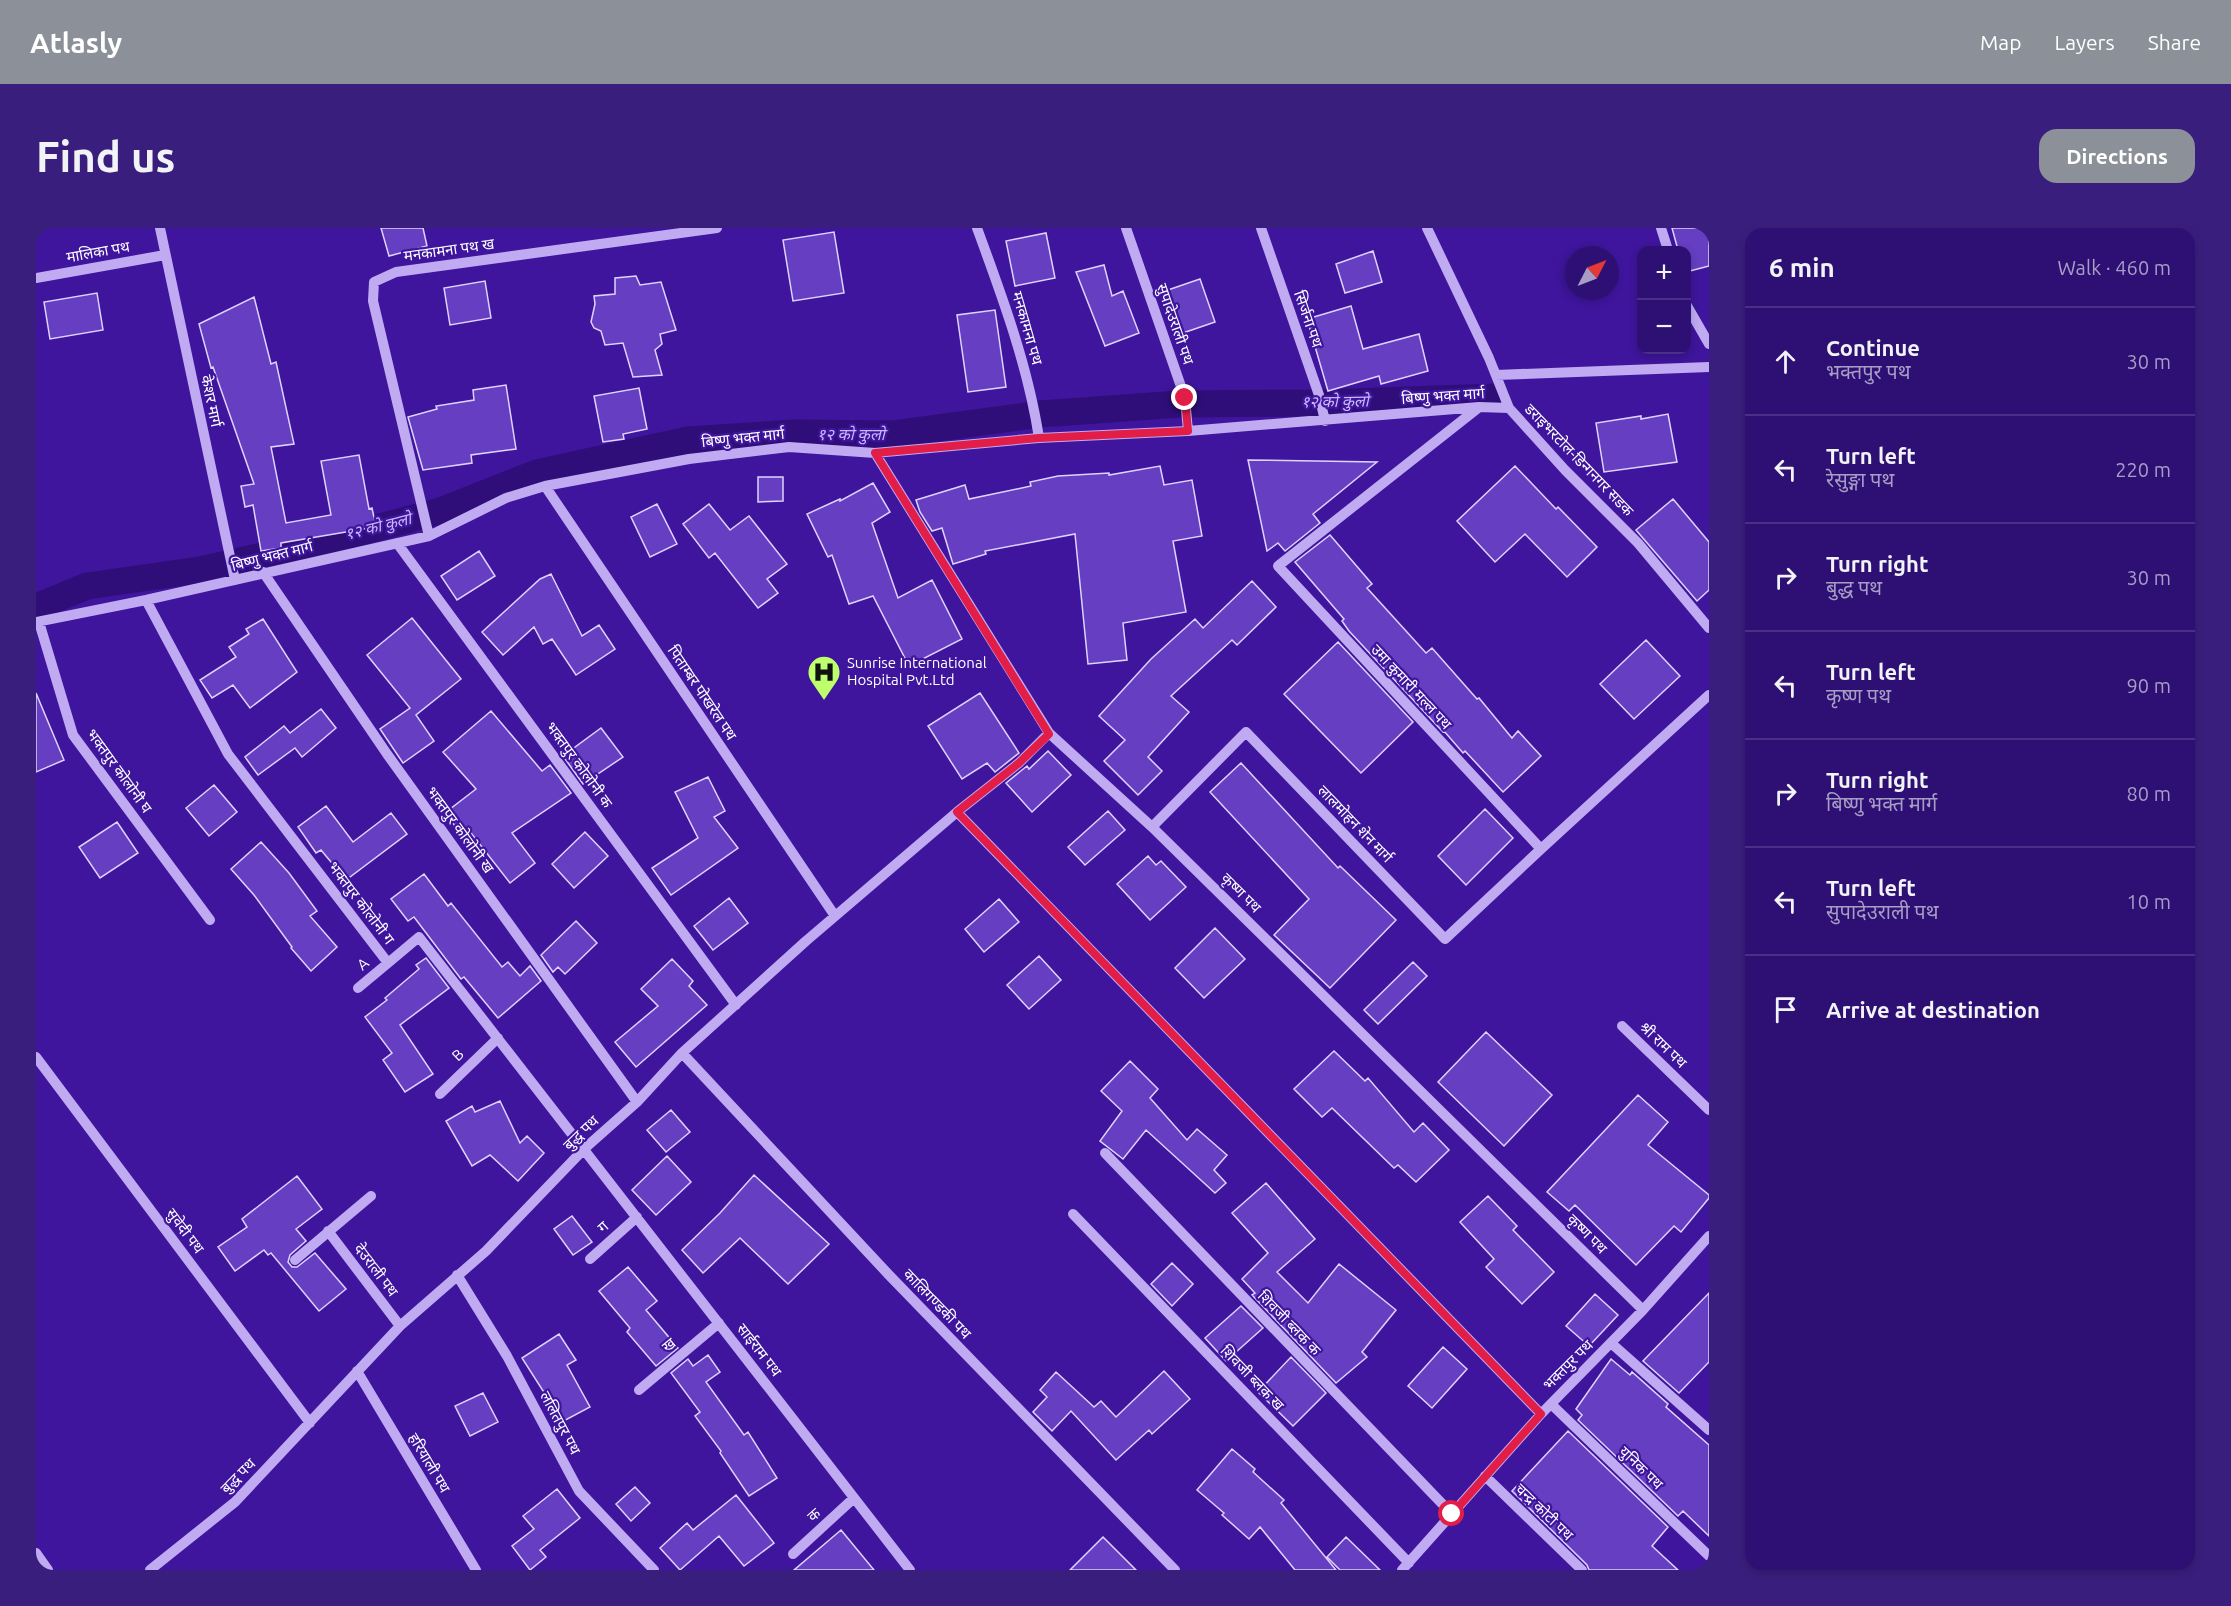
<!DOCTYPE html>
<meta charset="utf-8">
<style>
:root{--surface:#2e1075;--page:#3a1e7d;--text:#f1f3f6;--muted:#a79dc5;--line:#493087;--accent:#8c9099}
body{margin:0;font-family:Ubuntu,"Noto Sans Devanagari",sans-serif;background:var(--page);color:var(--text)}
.controls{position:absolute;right:18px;top:18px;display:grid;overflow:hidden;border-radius:12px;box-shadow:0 3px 9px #0003}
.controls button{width:54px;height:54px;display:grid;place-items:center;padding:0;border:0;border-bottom:2px solid var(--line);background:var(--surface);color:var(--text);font:30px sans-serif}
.compass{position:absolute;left:1529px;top:18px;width:54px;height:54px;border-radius:50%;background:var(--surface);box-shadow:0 3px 9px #0003;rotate:48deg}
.stop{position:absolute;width:18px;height:18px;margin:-14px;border:4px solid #e11d48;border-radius:50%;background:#fff}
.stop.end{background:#e11d48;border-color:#fff;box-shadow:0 2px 6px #0008}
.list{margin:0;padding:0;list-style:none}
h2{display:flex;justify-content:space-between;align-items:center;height:78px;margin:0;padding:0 24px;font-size:26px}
h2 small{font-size:20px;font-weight:400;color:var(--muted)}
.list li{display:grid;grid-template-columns:39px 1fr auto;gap:18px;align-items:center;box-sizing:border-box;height:108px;padding:0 24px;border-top:2px solid var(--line)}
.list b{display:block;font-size:22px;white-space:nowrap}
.list p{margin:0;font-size:20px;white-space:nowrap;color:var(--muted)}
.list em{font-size:20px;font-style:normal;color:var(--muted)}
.icon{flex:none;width:33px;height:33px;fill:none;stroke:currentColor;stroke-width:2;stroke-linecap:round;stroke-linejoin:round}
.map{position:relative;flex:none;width:1673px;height:1342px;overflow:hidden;border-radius:18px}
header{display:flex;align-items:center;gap:36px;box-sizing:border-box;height:84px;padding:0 30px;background:var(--accent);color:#fff}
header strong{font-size:28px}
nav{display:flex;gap:33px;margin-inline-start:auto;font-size:21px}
.intro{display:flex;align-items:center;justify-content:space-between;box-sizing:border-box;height:144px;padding:0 36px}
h1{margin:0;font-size:42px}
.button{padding:15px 27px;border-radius:18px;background:var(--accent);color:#fff;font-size:21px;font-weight:700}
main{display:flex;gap:36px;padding:0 36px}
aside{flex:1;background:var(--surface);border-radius:18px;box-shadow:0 3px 9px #0003}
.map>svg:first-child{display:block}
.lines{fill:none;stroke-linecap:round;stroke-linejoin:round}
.canal{stroke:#2f0e79;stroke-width:27}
.building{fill:#653ec2;stroke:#dfd3fd;stroke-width:1.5}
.minor{stroke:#c0abf3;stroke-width:10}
.route{stroke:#e11d48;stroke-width:8}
.labels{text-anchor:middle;stroke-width:4.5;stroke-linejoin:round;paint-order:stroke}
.street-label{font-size:15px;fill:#fff;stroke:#3e159c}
.poi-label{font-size:15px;fill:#fff;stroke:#3e159c;text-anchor:start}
.water-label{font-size:16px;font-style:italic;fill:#cab8f9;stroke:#3e159c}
</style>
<header>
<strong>Atlasly</strong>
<nav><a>Map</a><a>Layers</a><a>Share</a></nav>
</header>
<div class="intro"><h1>Find us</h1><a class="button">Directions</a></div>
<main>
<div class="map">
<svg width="1673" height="1342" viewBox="0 0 1673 1342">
<rect width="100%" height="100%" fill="#3e159c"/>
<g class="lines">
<path class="canal" d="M 186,337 L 276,317 L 404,283 L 501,245 L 652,212 L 757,205 L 858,206 L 1004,186 L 1144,176 L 1284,175 L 1460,169
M 0,379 L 51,358 L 163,342 L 188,337"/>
</g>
<path class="building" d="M 345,0 L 387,0 L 391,18 L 353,28 Z
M 1636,0 L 1673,0 L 1673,38 L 1650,44 L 1650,22 L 1642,22 Z
M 798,4 L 808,65 L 757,73 L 747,12 Z
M 1010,5 L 1019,50 L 979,58 L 970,13 Z
M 1337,23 L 1346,54 L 1309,65 L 1300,36 Z
M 1068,37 L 1076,68 L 1087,63 L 1103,105 L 1069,118 L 1040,44 Z
M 600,48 L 604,57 L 625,54 L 640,102 L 624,106 L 626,116 L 619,122 L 626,147 L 597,149 L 587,115 L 569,117 L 565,103 L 558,100 L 555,94 L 559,76 L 558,68 L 579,66 L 579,50 Z
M 1164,51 L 1179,94 L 1144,106 L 1129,63 Z
M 449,53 L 455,90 L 414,97 L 408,60 Z
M 61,65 L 67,102 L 14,111 L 8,74 Z
M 218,69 L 235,136 L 240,134 L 258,216 L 235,219 L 250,295 L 295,287 L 285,233 L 323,227 L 333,281 L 336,280 L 340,299 L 245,315 L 245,320 L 225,323 L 217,277 L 209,279 L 205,258 L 218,256 L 177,139 L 175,140 L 163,96 Z
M 1315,78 L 1327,121 L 1383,106 L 1392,143 L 1345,156 L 1343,148 L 1292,163 L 1271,91 Z
M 959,82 L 970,159 L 932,164 L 921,87 Z
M 470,157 L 480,221 L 435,227 L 436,235 L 387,242 L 372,189 L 401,181 L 400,178 L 438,172 L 437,162 Z
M 603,160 L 611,201 L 587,206 L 588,211 L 567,214 L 558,168 Z
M 1632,186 L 1641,234 L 1568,244 L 1560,195 L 1605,188 L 1605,191 Z
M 1212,232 L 1341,234 L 1277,286 L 1284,295 L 1249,323 L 1242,315 L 1231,323 Z
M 1124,238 L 1128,257 L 1156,252 L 1166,308 L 1137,313 L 1150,384 L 1087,395 L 1091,432 L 1052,436 L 1039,306 L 949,323 L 950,326 L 917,336 L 906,300 L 896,303 L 884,284 L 880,272 L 929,257 L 933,271 L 995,258 L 994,254 L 1022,248 L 1073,245 L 1073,247 Z
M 1479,238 L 1520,281 L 1522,279 L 1561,319 L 1531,349 L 1489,306 L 1459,334 L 1421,293 Z
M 722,249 L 747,249 L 747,273 L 722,274 Z
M 837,255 L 854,284 L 836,295 L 862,370 L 896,352 L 926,411 L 873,438 L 837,368 L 813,376 L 796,327 L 792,329 L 771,286 L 804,271 L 804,273 Z
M 1637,271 L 1673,314 L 1673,362 L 1661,373 L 1600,302 Z
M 621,276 L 641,316 L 614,329 L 595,289 Z
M 673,276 L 694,302 L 713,288 L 751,336 L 731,351 L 742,365 L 722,380 L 679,325 L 673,330 L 647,296 Z
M 1294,307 L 1336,356 L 1331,360 L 1390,425 L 1396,420 L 1441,471 L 1443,470 L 1476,510 L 1482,503 L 1505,528 L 1467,564 L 1429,523 L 1427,525 L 1408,503 L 1407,504 L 1313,403 L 1306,393 L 1308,391 L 1259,334 Z
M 443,323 L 459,348 L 421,372 L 405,348 Z
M 515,346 L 546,408 L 563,397 L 579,421 L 540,447 L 516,411 L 507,416 L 498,399 L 467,427 L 446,404 L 504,351 Z
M 1216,353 L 1240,379 L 1201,417 L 1196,412 L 1135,468 L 1153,484 L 1112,529 L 1126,543 L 1102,567 L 1068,533 L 1089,512 L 1063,488 L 1115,431 L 1159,391 L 1167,400 Z
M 376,390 L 425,451 L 380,487 L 398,513 L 367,535 L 344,501 L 374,480 L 331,427 Z
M 227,391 L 261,444 L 214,480 L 197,457 L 176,470 L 164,452 L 200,429 L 193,419 L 213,406 L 210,401 Z
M 1610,412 L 1644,448 L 1598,491 L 1564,456 Z
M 1302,414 L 1377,494 L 1325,545 L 1248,466 Z
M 0,465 L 28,532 L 0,544 Z
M 944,465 L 983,525 L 959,544 L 951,535 L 926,551 L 892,498 Z
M 285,481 L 300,500 L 266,529 L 259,520 L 222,547 L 209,529 L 248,498 L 254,505 Z
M 455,483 L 506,543 L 514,537 L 535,565 L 476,605 L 499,635 L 474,655 L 435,605 L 428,610 L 409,585 L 440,561 L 407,524 Z
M 565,500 L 587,529 L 547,556 L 527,528 Z
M 1012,523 L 1035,547 L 996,584 L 970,555 L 991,538 L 993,541 Z
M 1205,535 L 1302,640 L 1304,638 L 1360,692 L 1294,760 L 1238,707 L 1273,671 L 1174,564 Z
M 672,549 L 689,583 L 678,589 L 702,620 L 635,667 L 616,640 L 662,610 L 639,564 Z
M 178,557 L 201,584 L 173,608 L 150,580 Z
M 290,578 L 317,614 L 355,585 L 371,606 L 310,652 L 285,622 L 280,625 L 262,599 Z
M 1449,581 L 1477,610 L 1430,657 L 1402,628 Z
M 1072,583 L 1089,602 L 1049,637 L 1032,619 Z
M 81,594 L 102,625 L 64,650 L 43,619 Z
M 549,604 L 572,628 L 538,660 L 516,636 Z
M 225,614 L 253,645 L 281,683 L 274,688 L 301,719 L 275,743 L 255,720 L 256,719 L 218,667 L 195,641 Z
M 1112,628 L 1120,637 L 1125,633 L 1150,659 L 1114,692 L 1081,656 Z
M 388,646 L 412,678 L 415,675 L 466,739 L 472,734 L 484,748 L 494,738 L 505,753 L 462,790 L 428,749 L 425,751 L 378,689 L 372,693 L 355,671 Z
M 693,670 L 712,695 L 677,722 L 658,698 Z
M 963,671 L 983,694 L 948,724 L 929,701 Z
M 540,693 L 561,715 L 529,746 L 522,739 L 517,744 L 505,727 Z
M 1179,700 L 1209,731 L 1168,770 L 1139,740 Z
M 1003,728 L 1025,752 L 993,781 L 971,757 Z
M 390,730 L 413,760 L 364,797 L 397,846 L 369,864 L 347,832 L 356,825 L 329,789 L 351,772 L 349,770 L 383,741 L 380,737 Z
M 636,731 L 657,753 L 653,758 L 671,777 L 600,839 L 579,814 L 622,778 L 605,761 Z
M 1377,734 L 1391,748 L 1342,796 L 1328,782 Z
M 1450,804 L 1516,867 L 1468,918 L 1402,854 Z
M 1298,823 L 1329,853 L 1332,850 L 1378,904 L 1387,895 L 1413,922 L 1380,954 L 1362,937 L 1358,940 L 1296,880 L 1286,889 L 1258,861 Z
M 1094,833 L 1122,861 L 1114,870 L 1151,912 L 1161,901 L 1191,927 L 1178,942 L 1190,955 L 1179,965 L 1110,902 L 1087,931 L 1064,913 L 1086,883 L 1065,863 Z
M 1602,867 L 1632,894 L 1612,917 L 1673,967 L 1673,970 L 1645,1004 L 1638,998 L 1600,1037 L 1539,977 L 1533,983 L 1511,964 Z
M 464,873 L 484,915 L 491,908 L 508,925 L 482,953 L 454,927 L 436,938 L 410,893 L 436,878 L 439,884 Z
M 635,882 L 654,904 L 630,924 L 611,902 Z
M 631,928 L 655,954 L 620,987 L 596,962 Z
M 718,947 L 793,1016 L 752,1056 L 704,1010 L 667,1045 L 646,1022 L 684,985 Z
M 261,948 L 286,981 L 260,1001 L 270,1013 L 254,1027 L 252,1034 L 256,1039 L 261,1039 L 279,1025 L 310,1061 L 283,1083 L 235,1025 L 232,1027 L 228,1022 L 199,1043 L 182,1019 L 211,999 L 206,991 Z
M 1230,955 L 1279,1011 L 1241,1044 L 1272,1075 L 1303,1036 L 1360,1082 L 1326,1124 L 1331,1129 L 1300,1155 L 1216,1067 L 1219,1065 L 1206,1051 L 1232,1025 L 1196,985 Z
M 1452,968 L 1481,998 L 1477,1002 L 1518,1044 L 1486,1076 L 1450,1039 L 1458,1031 L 1424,994 Z
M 536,988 L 556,1014 L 537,1027 L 518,1001 Z
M 1136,1035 L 1157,1056 L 1136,1078 L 1115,1056 Z
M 592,1039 L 621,1073 L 610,1082 L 642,1120 L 620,1138 L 591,1104 L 594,1100 L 563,1063 Z
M 1673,1065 L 1673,1134 L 1643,1165 L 1607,1133 Z
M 1559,1066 L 1582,1087 L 1553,1118 L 1530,1098 Z
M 1205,1078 L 1227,1100 L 1190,1133 L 1169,1110 Z
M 523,1106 L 540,1132 L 531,1137 L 554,1179 L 522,1196 L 508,1171 L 511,1169 L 486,1130 Z
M 1407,1119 L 1431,1141 L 1396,1180 L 1372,1158 Z
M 672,1127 L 684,1144 L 670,1154 L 708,1207 L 712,1204 L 741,1250 L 713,1268 L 684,1225 L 685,1223 L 659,1188 L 664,1184 L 635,1145 L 652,1131 L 657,1138 Z
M 1255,1129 L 1290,1165 L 1257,1198 L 1222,1164 Z
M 1575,1131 L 1594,1147 L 1596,1144 L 1632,1176 L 1630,1179 L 1673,1217 L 1673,1308 L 1647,1283 L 1642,1288 L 1542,1192 L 1546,1187 L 1540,1181 Z
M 1128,1143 L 1154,1171 L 1116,1206 L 1113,1202 L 1080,1232 L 1035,1183 L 1016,1203 L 997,1184 L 1011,1169 L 1004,1162 L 1020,1144 L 1058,1179 L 1065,1173 L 1080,1189 Z
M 447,1165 L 462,1194 L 434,1208 L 419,1178 Z
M 1532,1203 L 1632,1299 L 1616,1318 L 1642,1342 L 1553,1342 L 1551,1337 L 1476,1263 Z
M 1196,1221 L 1219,1241 L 1217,1244 L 1248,1272 L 1245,1275 L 1300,1342 L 1259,1342 L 1224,1299 L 1213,1311 L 1186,1287 L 1188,1285 L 1161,1262 Z
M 599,1259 L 614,1275 L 595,1293 L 580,1276 Z
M 521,1261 L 544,1290 L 504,1322 L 510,1329 L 494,1342 L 476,1318 L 498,1301 L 487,1288 Z
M 700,1267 L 738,1315 L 708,1338 L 683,1308 L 644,1342 L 624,1320 L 651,1295 L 657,1302 Z
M 805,1302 L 838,1342 L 758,1342 Z
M 1067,1309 L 1100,1342 L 1034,1342 Z
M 1310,1309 L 1344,1342 L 1304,1342 L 1291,1329 Z"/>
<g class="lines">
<path class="minor" d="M 124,0 L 199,352
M 941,0 C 966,68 992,138 1003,210
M 1090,0 L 1149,170 L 1152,203
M 1225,0 L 1283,167 L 1289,193
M 1391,0 L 1453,130 L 1473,180 L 1529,242 L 1602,315 L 1673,400
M 1625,0 L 1632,22
M 0,50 L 129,27
M 1650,76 L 1673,116
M 1460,147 L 1673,139
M 1442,180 L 1242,338 L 1505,621 L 1673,467
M 839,225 L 1013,505 L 1116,599 L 1607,1082
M 509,258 L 799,688
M 393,308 L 337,73 L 338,54 L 360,44 L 681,0
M 361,315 L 700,777
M 227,344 L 351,526 L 601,874
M 110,372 L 192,526 L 352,735 L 383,709 L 874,1342
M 0,394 L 110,372 L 393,308 L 470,270 L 509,258 L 653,231 L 753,219 L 839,225 L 1003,210 L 1152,203 L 1443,179 L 1473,180
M 3,394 L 37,507 L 174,692
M 921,584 L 1505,1186
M 1116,599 L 1210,504 L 1409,711 L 1505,621
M 322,760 L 352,735
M 1586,798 L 1673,882
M 646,825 L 853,1047 L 1139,1342
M 0,829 L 274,1195
M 404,866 L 462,810
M 1069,925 L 1416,1286
M 1037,986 L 1373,1335
M 292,1003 L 364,1098
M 554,1031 L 601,989
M 259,1032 L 335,968
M 421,1047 L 471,1128 L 543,1263 L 618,1342
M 1575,1115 L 1673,1202
M 321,1143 L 440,1342
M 603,1162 L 683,1095
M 1515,1176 L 1673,1328
M 1449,1248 L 1546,1342
M 0,1325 L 12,1342
M 757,1326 L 818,1270
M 114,1342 L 199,1274 L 364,1098 L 450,1023 L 548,921 L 601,874 L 646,825 L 770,713 L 921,584 L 983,535 L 1013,505
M 1366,1342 L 1505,1186 L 1607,1082 L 1673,1008"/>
</g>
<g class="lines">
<path class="route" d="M 1149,170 L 1152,203 L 1003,210 L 839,225 L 1013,506 L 983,535 L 921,584 L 1505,1186 L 1416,1286"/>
</g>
<defs>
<symbol id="hospital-pin" viewBox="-11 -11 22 30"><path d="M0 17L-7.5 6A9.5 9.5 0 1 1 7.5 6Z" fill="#bdff6d" stroke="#3e159c"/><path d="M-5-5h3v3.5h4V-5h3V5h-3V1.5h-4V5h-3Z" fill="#111"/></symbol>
</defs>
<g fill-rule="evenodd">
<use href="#hospital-pin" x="769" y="425" width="38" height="52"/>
</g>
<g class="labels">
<g class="street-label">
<text transform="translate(413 22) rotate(-8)" y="5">मनकामना पथ ख</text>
<text transform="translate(62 24) rotate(-10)" y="5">मालिका पथ</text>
<text transform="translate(1272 91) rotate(71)" y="5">सिर्जना पथ</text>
<text transform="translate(1139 96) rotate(71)" y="5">सुपादेउराली पथ</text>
<text transform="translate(991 100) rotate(74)" y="5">मनकामना पथ</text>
<text transform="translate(1407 168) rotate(-4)" y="5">बिष्णु भक्त मार्ग</text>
<text transform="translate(175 173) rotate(78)" y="5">केशर मार्ग</text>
<text transform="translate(707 210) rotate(-6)" y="5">बिष्णु भक्त मार्ग</text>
<text transform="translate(1543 232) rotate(46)" y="5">डराइभरटोल-डिन्गनगर सडक</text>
<text transform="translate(236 328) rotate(-14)" y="5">बिष्णु भक्त मार्ग</text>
<text transform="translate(1375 459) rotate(47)" y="5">उमा कुमारी मल्ल पथ</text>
<text transform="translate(666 465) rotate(56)" y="5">पिताम्बर पोखरेल पथ</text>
<text transform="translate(543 537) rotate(54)" y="5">भक्तपुर कोलोनी क</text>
<text transform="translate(83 543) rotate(54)" y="5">भक्तपुर कोलोनी घ</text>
<text transform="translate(1319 596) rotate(46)" y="5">लालमोहन शेन मार्ग</text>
<text transform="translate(424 602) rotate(54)" y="5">भक्तपुर कोलोनी ख</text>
<text transform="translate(1205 665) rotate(45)" y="5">कृष्ण पथ</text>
<text transform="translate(325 675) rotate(53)" y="5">भक्तपुर कोलोनी ग</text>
<text transform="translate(327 736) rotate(-40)" y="5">A</text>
<text transform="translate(1627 817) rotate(44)" y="5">श्री राम पथ</text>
<text transform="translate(422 827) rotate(-44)" y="5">B</text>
<text transform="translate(545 905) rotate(-44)" y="5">बुद्ध पथ</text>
<text transform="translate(567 999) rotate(-42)" y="5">ग</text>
<text transform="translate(149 1003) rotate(53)" y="5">सुवेदी पथ</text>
<text transform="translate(1551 1006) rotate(45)" y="5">कृष्ण पथ</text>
<text transform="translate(340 1042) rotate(53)" y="5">देउराली पथ</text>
<text transform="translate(901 1076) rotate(46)" y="5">कालिगण्डकी पथ</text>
<text transform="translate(1253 1095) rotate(46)" y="5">शिवजी ब्लक क</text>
<text transform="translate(633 1117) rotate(-40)" y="5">ख</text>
<text transform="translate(723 1122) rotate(52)" y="5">साईराम पथ</text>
<text transform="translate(1532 1137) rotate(-45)" y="5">भक्तपुर पथ</text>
<text transform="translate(1216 1150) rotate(46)" y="5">शिवजी ब्लक ख</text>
<text transform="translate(524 1195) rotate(62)" y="5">ललितपुर पथ</text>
<text transform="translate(393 1235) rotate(59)" y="5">हरियाली पथ</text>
<text transform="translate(1605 1240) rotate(44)" y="5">युनिक पथ</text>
<text transform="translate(202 1248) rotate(-45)" y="5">बुद्ध पथ</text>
<text transform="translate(1508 1284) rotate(44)" y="5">चन्द्र कोटी पथ</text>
<text transform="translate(778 1287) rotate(-42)" y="5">क</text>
</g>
<g class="poi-label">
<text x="811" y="440">Sunrise International<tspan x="811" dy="17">Hospital Pvt.Ltd</tspan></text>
</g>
<g class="water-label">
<text transform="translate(1299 173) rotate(-1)" y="6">१२ को कुलो</text>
<text x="815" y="212">१२ को कुलो</text>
<text transform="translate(342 298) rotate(-14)" y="6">१२ को कुलो</text>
</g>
</g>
</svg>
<div class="controls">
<button>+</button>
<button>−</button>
</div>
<svg class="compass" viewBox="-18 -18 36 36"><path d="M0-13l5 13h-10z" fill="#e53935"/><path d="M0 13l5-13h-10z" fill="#a79dc5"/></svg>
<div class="stop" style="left:1416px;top:1286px"></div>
<div class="stop end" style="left:1149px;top:170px"></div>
</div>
<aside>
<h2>6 min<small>Walk · 460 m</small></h2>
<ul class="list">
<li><svg class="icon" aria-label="ahead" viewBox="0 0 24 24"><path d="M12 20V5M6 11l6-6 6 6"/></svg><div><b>Continue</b><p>भक्तपुर पथ</p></div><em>30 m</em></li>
<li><svg class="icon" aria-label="left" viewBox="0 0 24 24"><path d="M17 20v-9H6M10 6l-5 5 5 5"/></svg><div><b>Turn left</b><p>रेसुङ्गा पथ</p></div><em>220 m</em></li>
<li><svg class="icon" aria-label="right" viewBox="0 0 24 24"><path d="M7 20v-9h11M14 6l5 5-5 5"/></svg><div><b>Turn right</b><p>बुद्ध पथ</p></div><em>30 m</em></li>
<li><svg class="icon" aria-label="left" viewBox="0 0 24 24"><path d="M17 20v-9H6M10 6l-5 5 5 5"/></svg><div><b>Turn left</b><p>कृष्ण पथ</p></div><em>90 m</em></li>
<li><svg class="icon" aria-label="right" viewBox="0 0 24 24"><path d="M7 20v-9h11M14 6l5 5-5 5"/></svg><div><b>Turn right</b><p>बिष्णु भक्त मार्ग</p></div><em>80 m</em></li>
<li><svg class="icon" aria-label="left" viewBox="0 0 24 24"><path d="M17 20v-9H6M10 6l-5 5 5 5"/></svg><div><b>Turn left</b><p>सुपादेउराली पथ</p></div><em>10 m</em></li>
<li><svg class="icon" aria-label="arrive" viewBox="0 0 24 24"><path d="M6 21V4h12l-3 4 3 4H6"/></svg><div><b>Arrive at destination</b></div></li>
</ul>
</aside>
</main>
